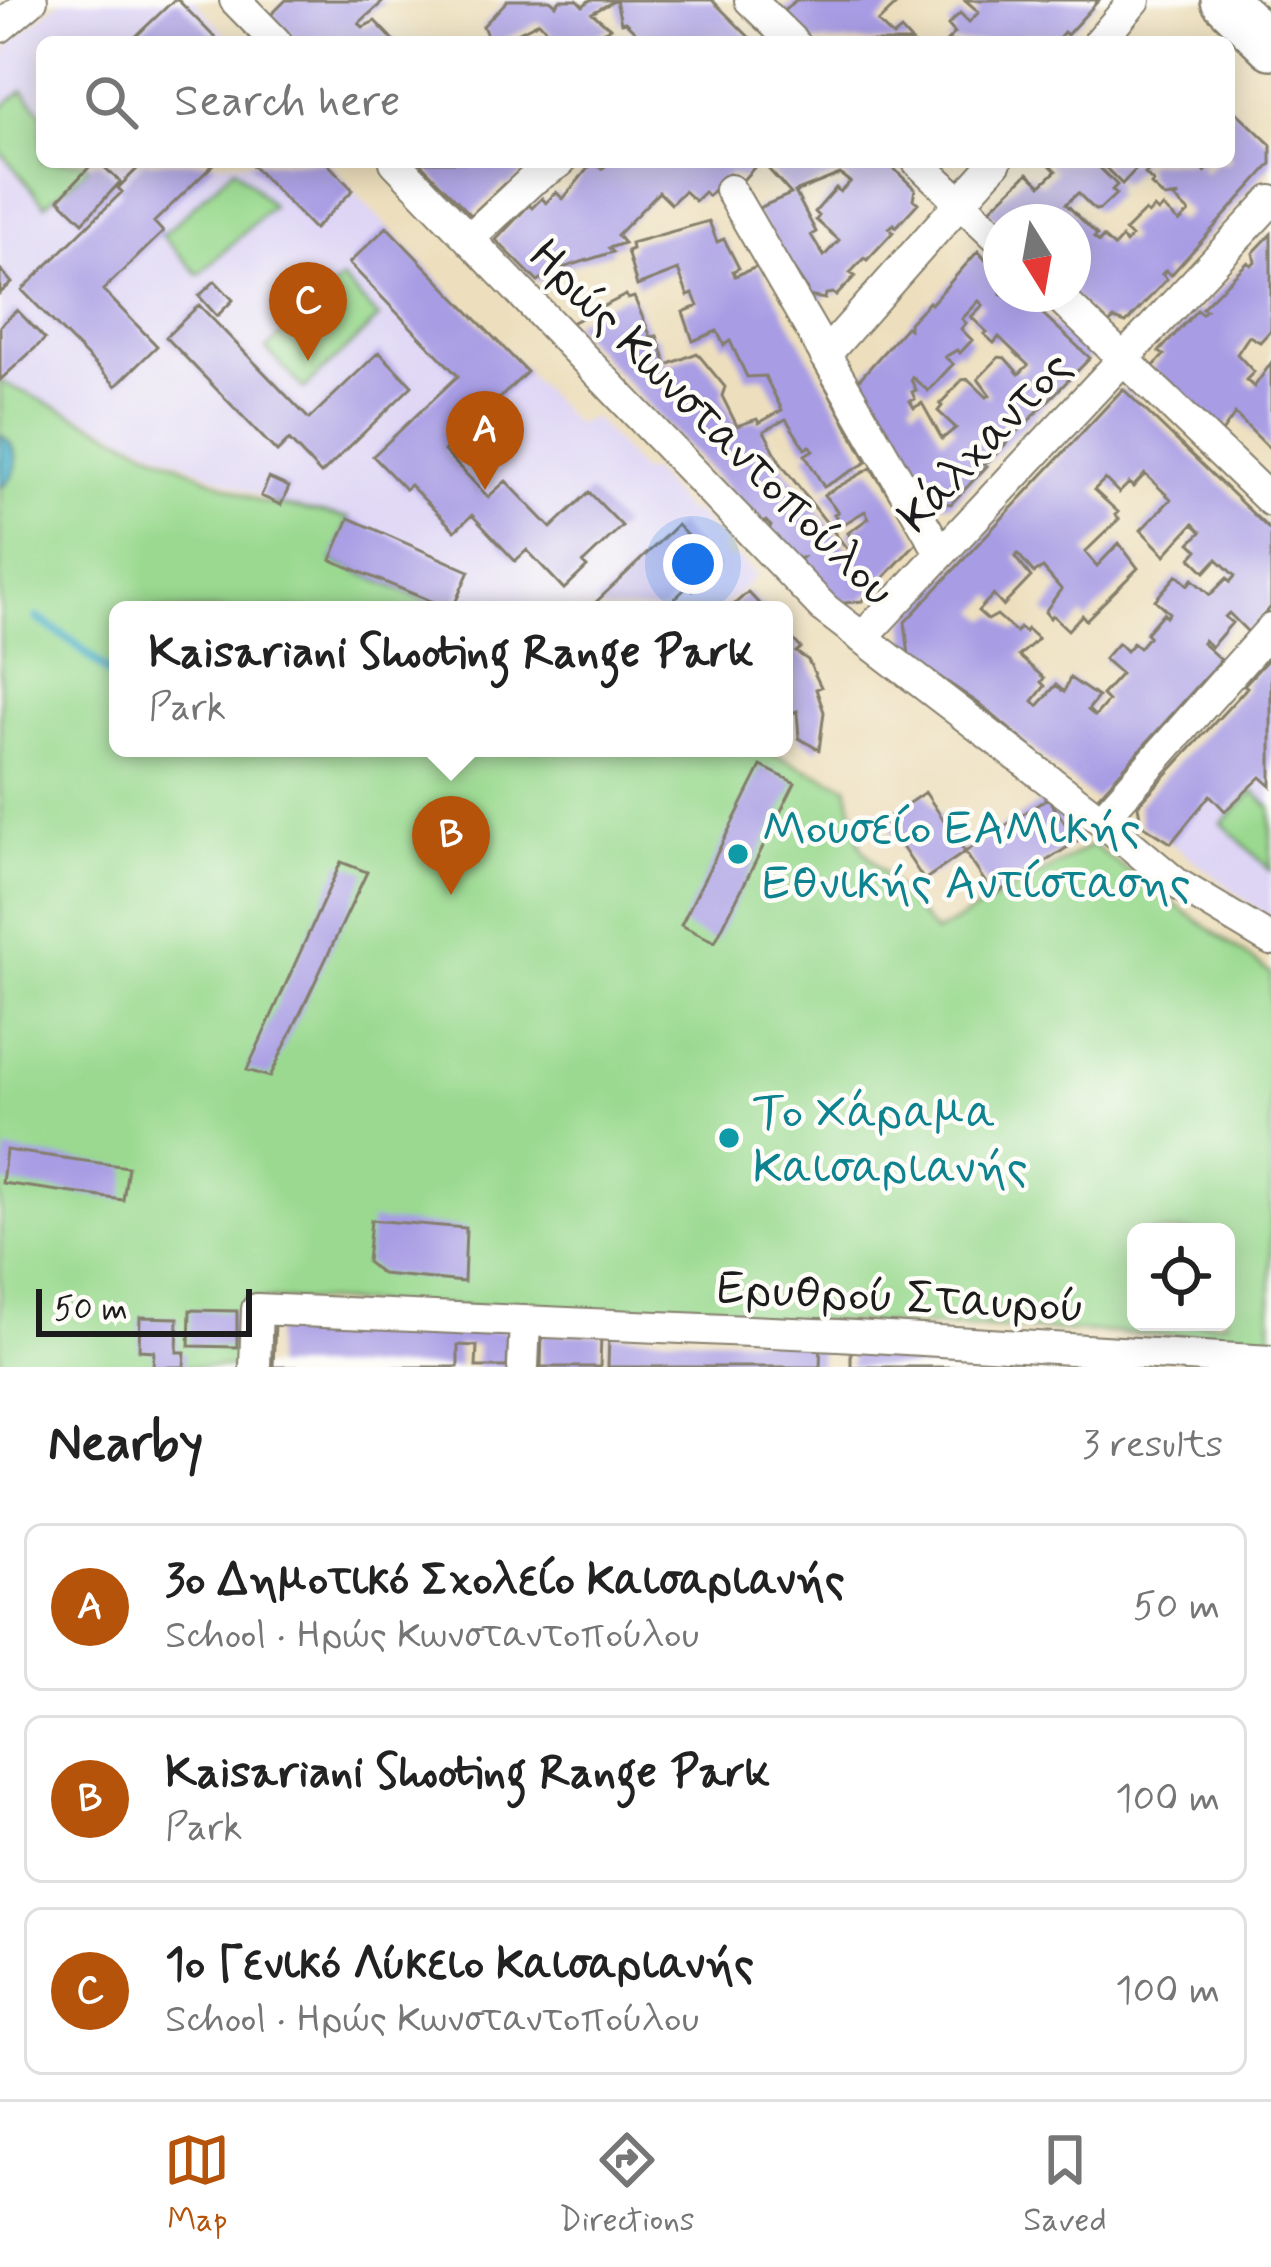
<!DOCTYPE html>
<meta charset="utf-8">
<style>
:root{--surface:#fff;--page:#f2f2f2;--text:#222;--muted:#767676;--line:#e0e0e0;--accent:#b45309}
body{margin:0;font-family:Mynerve,sans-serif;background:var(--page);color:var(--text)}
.controls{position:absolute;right:36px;bottom:36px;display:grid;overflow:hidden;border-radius:18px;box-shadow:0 6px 30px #0003}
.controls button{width:108px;height:108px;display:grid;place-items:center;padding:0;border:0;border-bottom:3px solid var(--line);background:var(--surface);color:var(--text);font:60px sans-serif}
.compass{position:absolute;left:983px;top:204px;width:108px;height:108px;border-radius:50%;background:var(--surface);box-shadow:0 6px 30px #0003;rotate:169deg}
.scale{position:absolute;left:36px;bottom:30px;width:216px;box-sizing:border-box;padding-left:12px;border:6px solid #1c1c1c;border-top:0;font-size:33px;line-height:42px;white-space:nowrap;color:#1c1c1c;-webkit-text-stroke:9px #fdfcf7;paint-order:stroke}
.you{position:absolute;left:693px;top:564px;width:42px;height:42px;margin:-30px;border:9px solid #fff;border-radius:50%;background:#1a73e8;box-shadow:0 0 0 18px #1a73e833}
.badge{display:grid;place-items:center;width:78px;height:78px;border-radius:50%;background:var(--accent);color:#fff;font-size:39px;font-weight:700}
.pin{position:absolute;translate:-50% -99px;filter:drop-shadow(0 3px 6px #0008)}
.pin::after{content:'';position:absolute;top:63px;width:42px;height:36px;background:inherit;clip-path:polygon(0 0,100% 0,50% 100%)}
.popup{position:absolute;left:109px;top:601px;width:684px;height:156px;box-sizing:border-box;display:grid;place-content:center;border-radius:18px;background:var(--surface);filter:drop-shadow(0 3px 9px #0005);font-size:39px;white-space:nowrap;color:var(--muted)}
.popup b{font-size:45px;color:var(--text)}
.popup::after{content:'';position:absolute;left:50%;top:100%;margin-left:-24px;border:24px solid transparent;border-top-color:var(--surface)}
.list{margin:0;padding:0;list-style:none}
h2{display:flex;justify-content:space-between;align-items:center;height:156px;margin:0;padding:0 48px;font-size:51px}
h2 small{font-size:39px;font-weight:400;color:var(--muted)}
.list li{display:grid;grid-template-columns:78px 1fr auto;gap:36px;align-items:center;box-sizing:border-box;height:168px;margin:0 24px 24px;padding:0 24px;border:3px solid var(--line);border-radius:18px}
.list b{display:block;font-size:45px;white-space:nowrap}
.list p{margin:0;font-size:39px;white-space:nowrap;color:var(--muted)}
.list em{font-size:39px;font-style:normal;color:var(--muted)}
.icon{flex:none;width:66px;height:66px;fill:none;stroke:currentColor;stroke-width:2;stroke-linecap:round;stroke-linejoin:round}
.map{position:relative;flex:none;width:1271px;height:1367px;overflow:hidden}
.search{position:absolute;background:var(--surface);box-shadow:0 6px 30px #0003;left:36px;right:36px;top:36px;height:132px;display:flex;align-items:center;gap:30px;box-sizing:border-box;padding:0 42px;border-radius:18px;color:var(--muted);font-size:45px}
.sheet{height:732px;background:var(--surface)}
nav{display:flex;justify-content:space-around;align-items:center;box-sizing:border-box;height:168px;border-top:3px solid var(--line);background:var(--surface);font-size:33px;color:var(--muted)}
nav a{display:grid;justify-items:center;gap:6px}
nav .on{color:var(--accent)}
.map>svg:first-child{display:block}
.built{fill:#ded5f5}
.green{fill:#9ad98f;stroke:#5b7a56;stroke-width:3;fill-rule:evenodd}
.water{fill:#45adc5;stroke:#306470;stroke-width:3}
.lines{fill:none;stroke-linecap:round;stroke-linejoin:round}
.stream{stroke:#45adc5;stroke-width:9}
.building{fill:#a89ce4;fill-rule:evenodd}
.street-casing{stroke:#847e6c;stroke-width:34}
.secondary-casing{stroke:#847e6c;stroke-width:50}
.street{stroke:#fff;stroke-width:30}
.secondary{stroke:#fff;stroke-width:45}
.culture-dot{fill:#0f9aa8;stroke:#fdfcf7;stroke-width:4.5}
.labels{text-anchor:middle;stroke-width:9;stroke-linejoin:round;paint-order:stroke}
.street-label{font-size:48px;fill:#1c1c1c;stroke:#fdfcf7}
.culture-label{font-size:48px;fill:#0d838f;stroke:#fdfcf7;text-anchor:start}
</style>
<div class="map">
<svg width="1271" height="1367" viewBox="0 0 1271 1367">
<rect width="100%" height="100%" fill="#fdfcf7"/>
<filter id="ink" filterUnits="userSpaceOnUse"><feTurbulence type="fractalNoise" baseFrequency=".00833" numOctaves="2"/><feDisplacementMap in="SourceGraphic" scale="24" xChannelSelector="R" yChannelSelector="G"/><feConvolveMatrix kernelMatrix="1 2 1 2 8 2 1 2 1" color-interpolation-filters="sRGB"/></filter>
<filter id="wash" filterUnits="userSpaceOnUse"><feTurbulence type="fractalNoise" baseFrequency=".004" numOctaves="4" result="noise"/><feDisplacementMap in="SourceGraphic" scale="48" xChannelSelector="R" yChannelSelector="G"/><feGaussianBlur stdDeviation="2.7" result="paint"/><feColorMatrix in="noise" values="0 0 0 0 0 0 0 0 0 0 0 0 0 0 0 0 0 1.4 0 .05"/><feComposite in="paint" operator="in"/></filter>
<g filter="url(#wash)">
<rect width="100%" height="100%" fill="#eddfbd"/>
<path class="built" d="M 61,0 L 194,0 L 233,42 L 42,42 L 42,162 L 326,162 L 574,423 L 594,418 L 642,473 L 650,470 L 688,513 L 693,510 L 722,542 L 723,553 L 730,559 L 739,558 L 757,576 L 720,610 L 445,610 L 331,560 L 348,518 L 284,507 L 0,380 L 0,60 L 8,52 L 5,48 Z
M 1271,717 L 1271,919 L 1171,843 Z"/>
<path class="green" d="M 23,90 L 42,113 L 42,162 L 84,162 L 89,168 L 45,205 L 0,151 L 0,109 Z
M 235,167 L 272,206 L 199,275 L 162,236 Z
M 342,279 L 379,318 L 304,389 L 266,349 Z
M 0,381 L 261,502 L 349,518 L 332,561 L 445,610 L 118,610 L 118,748 L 758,748 L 847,786 L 861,847 L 935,933 L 1092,845 L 1271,973 L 1271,1339 L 248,1298 L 245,1367 L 0,1367 ZM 1136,1232 L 1226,1232 L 1226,1322 L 1136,1322 Z
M 1254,791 L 1271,808 L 1271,871 L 1222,823 Z"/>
<path class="water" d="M 0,434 C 22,449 22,473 0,488 Z"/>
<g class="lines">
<path class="stream" d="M 37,618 L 76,644 L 118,681"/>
</g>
<g id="blocks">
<path class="building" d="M 174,0 L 178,0 L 219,42 L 130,42 Z
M 286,0 L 385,0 L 359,23 L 363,27 L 375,21 L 395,42 L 297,42 L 271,15 Z
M 508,0 L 550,0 L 556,5 L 560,0 L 577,0 L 583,6 L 590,0 L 712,0 L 752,40 L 646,42 L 625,22 L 621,23 L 616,0 L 592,13 L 610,28 L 582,42 L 558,42 L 539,22 L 499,42 L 490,42 L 483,26 Z
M 796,0 L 901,0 L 878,22 L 893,37 L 901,30 L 912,42 L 809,42 L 780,14 Z
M 965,0 L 1099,0 L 1067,35 L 1064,32 L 1055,42 L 946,42 L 955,33 L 948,25 L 960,13 L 969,22 L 979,12 Z
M 1229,105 L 1271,145 L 1271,164 L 1171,275 L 1166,270 L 1162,274 L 1167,279 L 1126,323 L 1114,319 L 1106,326 L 1073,296 L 1073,222 L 1001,222 L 987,212 L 1028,173 L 1041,185 L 1056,171 L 1047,162 L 1094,162 L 1117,185 L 1112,190 L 1116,194 L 1100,209 L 1095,210 L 1078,193 L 1066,204 L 1097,235 L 1094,238 L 1099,242 L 1103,237 L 1114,247 L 1122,238 L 1126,243 L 1131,237 L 1125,231 L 1145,211 L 1148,214 L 1154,208 L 1158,212 L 1163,207 L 1179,222 L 1189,212 L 1175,199 L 1179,196 L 1165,198 L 1151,185 L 1153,182 L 1145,174 L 1148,171 L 1144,167 L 1148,162 L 1205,162 L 1200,167 L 1205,172 L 1215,162 L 1229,162 Z
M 94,162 L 99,162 L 120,182 L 83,222 L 59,199 Z
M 144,162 L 216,162 L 154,222 L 163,232 L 103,290 L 157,346 L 116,386 L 22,290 L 122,192 L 118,188 Z
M 249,162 L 326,162 L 353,190 L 314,229 Z
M 419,162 L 536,162 L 507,187 L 504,184 L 471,215 Z
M 593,162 L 602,169 L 609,162 L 759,162 L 743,180 L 729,174 L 708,196 L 704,192 L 695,201 L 684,191 L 671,204 L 659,192 L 617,235 L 624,243 L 609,248 L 613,252 L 556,270 L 538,282 L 496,240 L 529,205 L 532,208 L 542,198 L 546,203 L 556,192 L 563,199 Z
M 762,162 L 887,162 L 915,189 L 913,199 L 918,203 L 896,227 L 894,224 L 889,228 L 893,232 L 867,260 L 864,258 L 850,273 L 855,276 L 836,296 L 833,293 L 826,294 L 825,299 L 807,296 L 807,289 L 754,210 L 791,194 ZM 840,174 L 850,182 L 840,192 L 836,188 L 815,212 L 819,216 L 816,220 L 839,240 L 824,256 L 811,235 L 816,232 L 795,192 Z
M 1100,162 L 1143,162 L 1122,184 Z
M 709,221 L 717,242 L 724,239 L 739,268 L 733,271 L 735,276 L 759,266 L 867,462 L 824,487 L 805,455 L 813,450 L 810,446 L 805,449 L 786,419 L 764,431 L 781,464 L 851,554 L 858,549 L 848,533 L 869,518 L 865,511 L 842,525 L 834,514 L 838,512 L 824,495 L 871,468 L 918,541 L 862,601 L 836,604 L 796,562 L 801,558 L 794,559 L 767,531 L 771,526 L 766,521 L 762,525 L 571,323 L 626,295 L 628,299 L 634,297 L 651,337 L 657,336 L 667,365 L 697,353 L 725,387 L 722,396 L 737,426 L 757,419 L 759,423 L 782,410 L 765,376 L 747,377 L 730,341 L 724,345 L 717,331 L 693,341 L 683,312 L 698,306 L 693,294 L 688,296 L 678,270 L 637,286 L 627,251 L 632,249 L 631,243 Z
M 387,227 L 527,372 L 444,451 L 488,497 L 506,481 L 551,528 L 589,492 L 622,526 L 583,563 L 587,567 L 564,589 L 527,550 L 515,561 L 472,515 L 455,531 L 410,485 L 405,489 L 373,456 L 458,376 L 349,263 Z
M 1271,234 L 1271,330 L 1260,342 L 1249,336 L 1237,354 L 1254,372 L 1246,380 L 1254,387 L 1271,363 L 1271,450 L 1235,414 L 1220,435 L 1152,368 L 1164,355 L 1159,352 L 1197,310 L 1202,314 L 1206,310 L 1202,308 L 1248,262 L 1251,265 L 1255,262 L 1253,253 Z
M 978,251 L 1001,279 L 1001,294 L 1017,294 L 1031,303 L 1090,358 L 990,460 L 983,464 L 987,466 L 951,504 L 927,501 L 857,382 L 906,327 L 909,329 L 909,323 L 929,302 L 931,304 ZM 979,301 L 983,305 L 971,317 L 987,332 L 984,334 L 994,343 L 999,337 L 1028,365 L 1019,374 L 1005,358 L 999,357 L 978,379 L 990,395 L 987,397 L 968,379 L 962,380 L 940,404 L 942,406 L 938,411 L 956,428 L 942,439 L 922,403 L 914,408 L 910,401 L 915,399 L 912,392 L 916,390 L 911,380 L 912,377 L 928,391 L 953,364 L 945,357 L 957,350 L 960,353 L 972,340 L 961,329 L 966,323 L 962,319 Z
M 0,269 L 12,283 L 0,293 Z
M 215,281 L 233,300 L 217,316 L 199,296 Z
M 199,305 L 309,419 L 379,352 L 412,386 L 321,474 L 289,440 L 277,452 L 166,337 Z
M 17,310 L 45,339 L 0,380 L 0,326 Z
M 1123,389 L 1271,531 L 1271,607 L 1248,632 L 1229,613 L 1225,617 L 1232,623 L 1211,647 L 1204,640 L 1202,643 L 1221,660 L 1095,800 L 978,703 L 909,656 L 905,622 ZM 1145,474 L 1171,499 L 1141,530 L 1165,555 L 1193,524 L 1201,532 L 1190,543 L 1198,550 L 1191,558 L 1205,572 L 1217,559 L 1235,576 L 1230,582 L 1227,578 L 1210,595 L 1192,579 L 1188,585 L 1177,575 L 1155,600 L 1169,613 L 1166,617 L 1163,613 L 1146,633 L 1149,636 L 1139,648 L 1133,643 L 1126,651 L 1118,643 L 1104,659 L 1121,674 L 1102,695 L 1108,701 L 1095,716 L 1088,710 L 1098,697 L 1070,678 L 1064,692 L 1056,685 L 1038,706 L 1033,701 L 1045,686 L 1041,682 L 1044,678 L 1019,656 L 1038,639 L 1027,629 L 1025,632 L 1020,628 L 1016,632 L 997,615 L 988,620 L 978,611 L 993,595 L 1003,606 L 1031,577 L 1015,557 L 1018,554 L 1034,573 L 1043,568 L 1061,589 L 1045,612 L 1050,618 L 1052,615 L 1068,630 L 1082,615 L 1086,620 L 1138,568 L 1119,543 L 1097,566 L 1085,552 L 1119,519 L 1115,515 L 1118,512 L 1094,490 L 1105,479 L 1119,493 L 1129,483 L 1133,487 Z
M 269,478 L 289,487 L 281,505 L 261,496 Z
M 349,518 L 469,571 L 452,610 L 331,560 Z
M 677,525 L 717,567 L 693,590 L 689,585 L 663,610 L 598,610 L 601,608 L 596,602 Z
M 748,592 L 765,610 L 728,610 Z
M 784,630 L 801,648 L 796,652 L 808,660 L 821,687 L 816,689 L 824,712 L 819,750 L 799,738 L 797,711 L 784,715 Z
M 1271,656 L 1271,786 L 1261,777 L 1225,811 L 1210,795 L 1171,843 L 1141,824 L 1138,805 L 1243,692 L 1247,687 L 1244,685 Z
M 761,766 L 795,783 L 715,942 L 681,925 Z
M 925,792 L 965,852 L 924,880 L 884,820 Z
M 1048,798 L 1077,841 L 994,895 L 965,852 Z
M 341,862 L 367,872 L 270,1077 L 247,1070 Z
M 6,1150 L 128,1167 L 123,1200 L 2,1183 Z
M 371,1220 L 466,1228 L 464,1282 L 382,1274 L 367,1262 Z
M 190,1310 L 237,1311 L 237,1347 L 189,1346 Z
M 140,1317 L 178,1318 L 177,1352 L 185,1352 L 184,1367 L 153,1367 L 154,1351 L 139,1350 Z
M 275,1323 L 509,1331 L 507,1367 L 476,1367 L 477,1346 L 458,1345 L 458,1367 L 273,1367 Z
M 542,1333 L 601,1335 L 600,1367 L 541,1367 Z
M 609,1335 L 821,1341 L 820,1367 L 608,1367 Z
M 851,1347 L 1000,1350 L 1000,1367 L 851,1367 Z"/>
</g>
</g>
<g filter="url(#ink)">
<use href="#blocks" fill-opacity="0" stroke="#847e6c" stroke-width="3"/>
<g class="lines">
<defs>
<path id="street" d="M 235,0 L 276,42
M 750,0 L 793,42
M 0,27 L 32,0
M 1099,42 L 1135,0
M 395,162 L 825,609 L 1101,820 L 1176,883 L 1271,940
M 918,162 L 1001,241
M 730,190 L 940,552
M 470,238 L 531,181 L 560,162
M 1056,294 L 1271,501
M 825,355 L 996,162
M 862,638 L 1271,201
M 1101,820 L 1271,629
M 255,1367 L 257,1309 L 838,1335 L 1271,1361
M 523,1367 L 525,1321"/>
<path id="secondary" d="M 1224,0 L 1271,46"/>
</defs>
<use href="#street" class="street-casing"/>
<use href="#secondary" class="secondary-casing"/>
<use href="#street" class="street"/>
<use href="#secondary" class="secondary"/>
</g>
</g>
<g class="culture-dot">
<circle cx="738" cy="854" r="12"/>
<circle cx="729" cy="1138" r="12"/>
</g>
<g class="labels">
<g class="street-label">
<text transform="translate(713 421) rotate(45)" y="17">Ηρώς Κωνσταντοπούλου</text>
<text transform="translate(983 440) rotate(-47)" y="17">Κάλχαντος</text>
<text transform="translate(901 1295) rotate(3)" y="17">Ερυθρού Σταυρού</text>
</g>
<g class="culture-label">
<text x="762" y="843">Μουσείο ΕΑΜικής<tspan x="762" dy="55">Εθνικής Αντίστασης</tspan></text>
<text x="753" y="1127">Το Χάραμα<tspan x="753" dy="55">Καισαριανής</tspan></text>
</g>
</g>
</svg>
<div class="controls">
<button><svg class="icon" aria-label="locate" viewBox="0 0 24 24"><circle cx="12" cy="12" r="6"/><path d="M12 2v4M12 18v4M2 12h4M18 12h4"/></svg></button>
</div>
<svg class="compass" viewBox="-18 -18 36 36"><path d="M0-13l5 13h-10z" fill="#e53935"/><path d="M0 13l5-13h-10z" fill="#767676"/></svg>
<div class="scale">50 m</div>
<div class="you"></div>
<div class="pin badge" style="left:485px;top:490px">A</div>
<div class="pin badge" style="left:451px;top:895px">B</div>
<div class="popup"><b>Kaisariani Shooting Range Park</b>Park</div>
<div class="pin badge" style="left:308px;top:361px">C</div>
<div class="search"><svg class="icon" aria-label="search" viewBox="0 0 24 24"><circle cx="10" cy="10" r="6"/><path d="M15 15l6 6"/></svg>Search here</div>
</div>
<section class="sheet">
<h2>Nearby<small>3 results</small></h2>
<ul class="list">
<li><span class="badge">A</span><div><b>3ο Δημοτικό Σχολείο Καισαριανής</b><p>School · Ηρώς Κωνσταντοπούλου</p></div><em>50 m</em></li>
<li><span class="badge">B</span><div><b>Kaisariani Shooting Range Park</b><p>Park</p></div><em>100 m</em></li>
<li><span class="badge">C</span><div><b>1ο Γενικό Λύκειο Καισαριανής</b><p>School · Ηρώς Κωνσταντοπούλου</p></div><em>100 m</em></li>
</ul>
</section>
<nav>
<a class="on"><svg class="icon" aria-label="map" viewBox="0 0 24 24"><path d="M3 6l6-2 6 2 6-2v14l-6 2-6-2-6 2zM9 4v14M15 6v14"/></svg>Map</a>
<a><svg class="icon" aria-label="directions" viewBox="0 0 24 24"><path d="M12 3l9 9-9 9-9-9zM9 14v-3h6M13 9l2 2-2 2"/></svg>Directions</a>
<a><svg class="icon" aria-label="saved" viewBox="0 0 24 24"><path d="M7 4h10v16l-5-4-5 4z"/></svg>Saved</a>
</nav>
